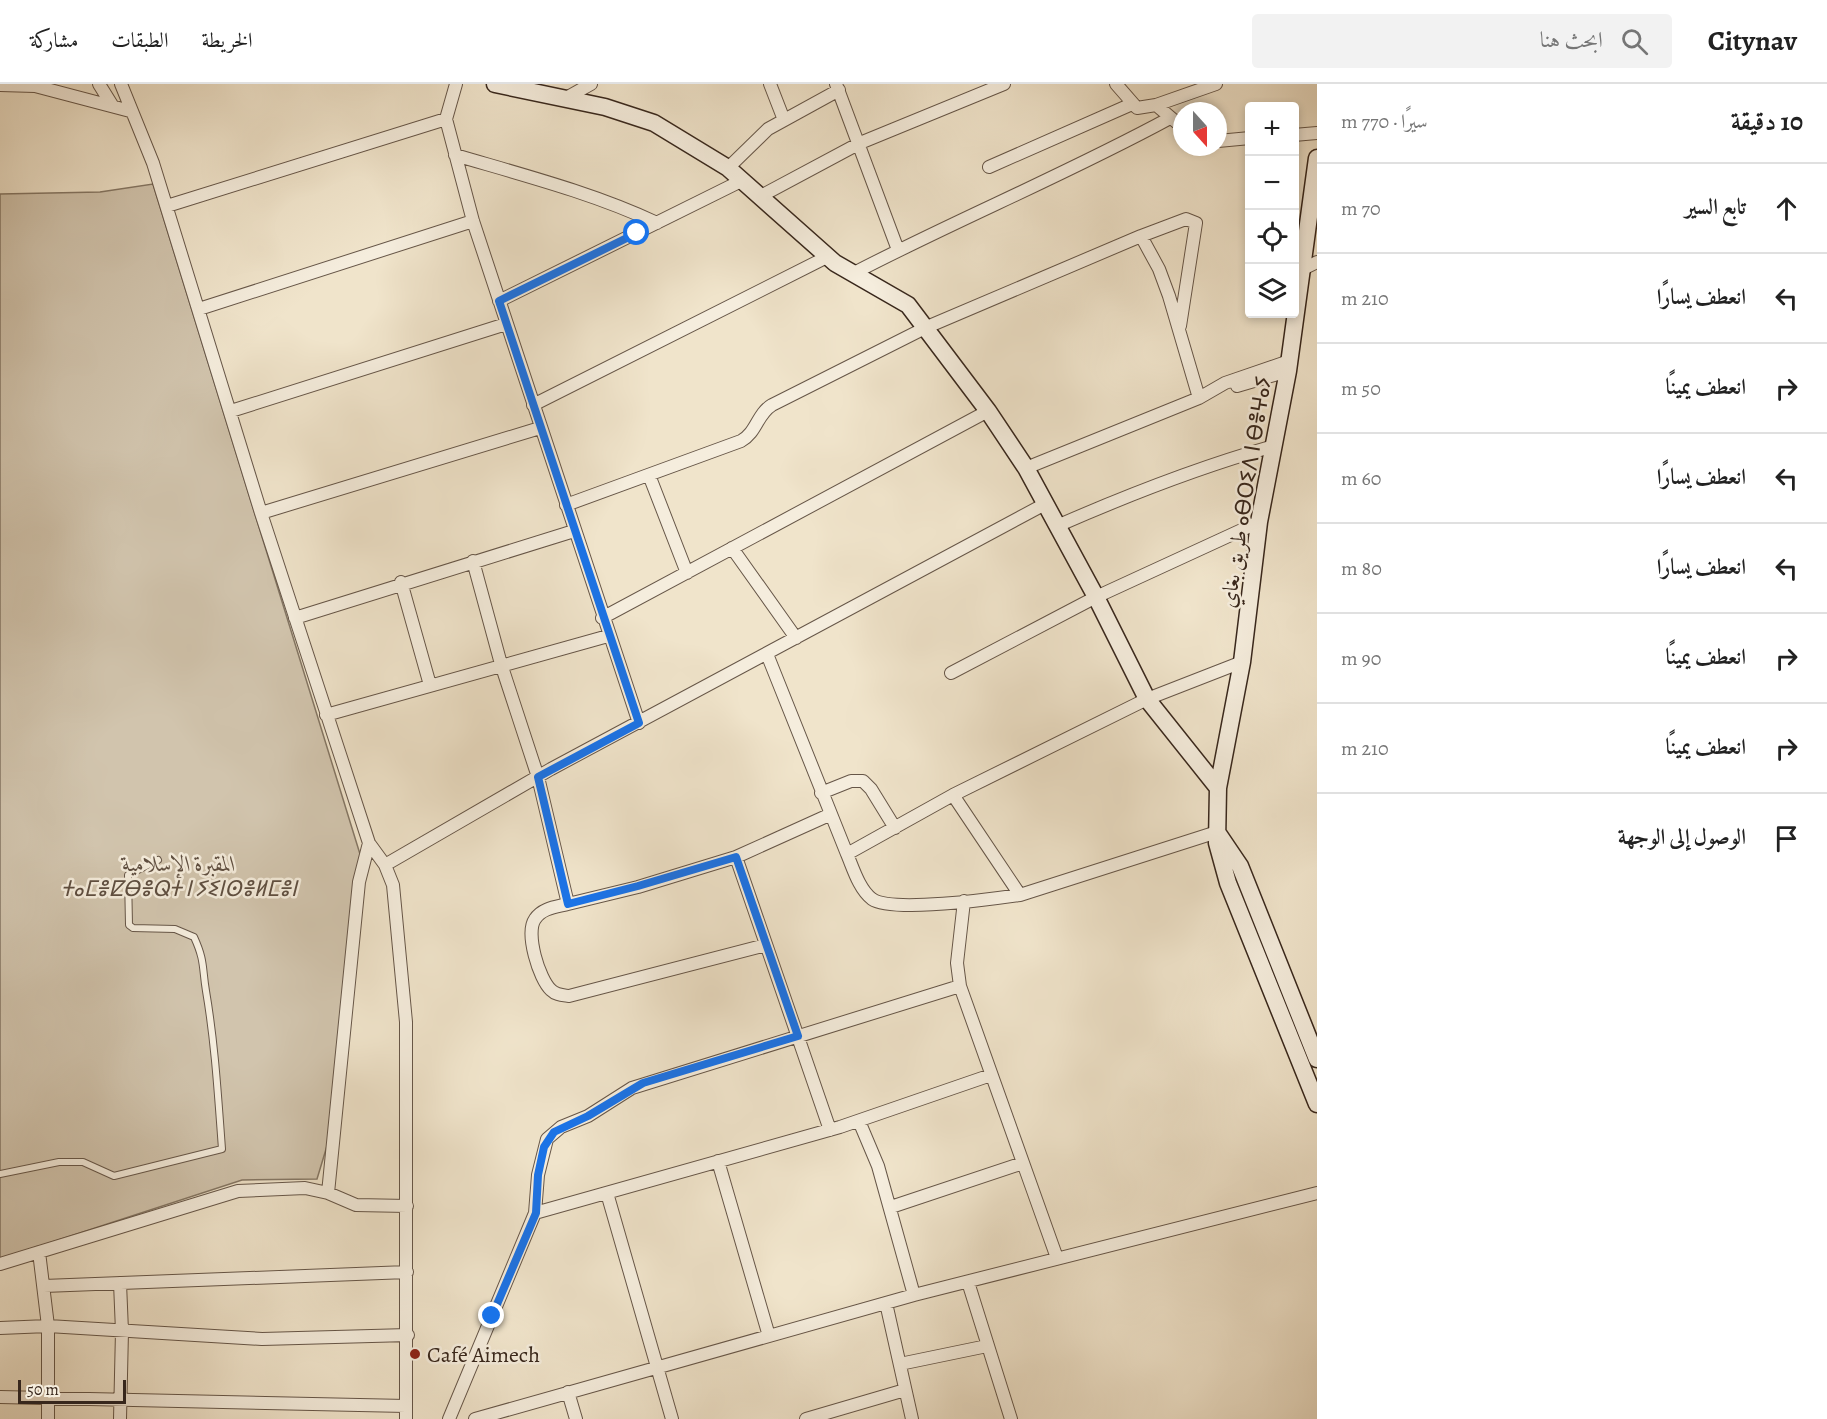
<!DOCTYPE html>
<html lang="ar">
<meta charset="utf-8">
<style>
:root{--surface:#fff;--page:#f2f2f2;--text:#222;--muted:#767676;--line:#e0e0e0}
body{margin:0;font-family:Alegreya,Amiri,"Noto Sans Tifinagh",serif;background:var(--page);color:var(--text);direction:rtl}
.controls{position:absolute;right:18px;top:18px;display:grid;overflow:hidden;border-radius:6px;box-shadow:0 3px 9px #0003}
.controls button{width:54px;height:54px;display:grid;place-items:center;padding:0;border:0;border-bottom:2px solid var(--line);background:var(--surface);color:var(--text);font:30px sans-serif}
.compass{position:absolute;left:1173px;top:18px;width:54px;height:54px;border-radius:50%;background:var(--surface);box-shadow:0 3px 9px #0003;rotate:159deg}
.scale{position:absolute;left:18px;bottom:15px;width:108px;box-sizing:border-box;padding-left:6px;border:3px solid #38271c;border-top:0;font-size:16px;line-height:21px;white-space:nowrap;color:#38271c;-webkit-text-stroke:4px #f5eddd;paint-order:stroke}
.stop{position:absolute;width:18px;height:18px;margin:-14px;border:4px solid #1a73e8;border-radius:50%;background:#fff}
.stop.end{background:#1a73e8;border-color:#fff;box-shadow:0 2px 6px #0008}
.list{margin:0;padding:0;list-style:none}
h2{display:flex;justify-content:space-between;align-items:center;height:78px;margin:0;padding:0 24px;font-size:26px}
h2 small{font-size:20px;font-weight:400;color:var(--muted)}
.list li{display:grid;grid-template-columns:39px 1fr auto;gap:18px;align-items:center;box-sizing:border-box;height:90px;padding:0 24px;border-top:2px solid var(--line)}
.list b{display:block;font-size:22px;white-space:nowrap}
.list em{font-size:20px;font-style:normal;color:var(--muted)}
.icon{flex:none;width:33px;height:33px;fill:none;stroke:currentColor;stroke-width:2;stroke-linecap:round;stroke-linejoin:round}
.map{position:relative;flex:none;width:1317px;height:1335px;overflow:hidden;direction:ltr}
header{display:flex;align-items:center;gap:36px;box-sizing:border-box;height:84px;padding:0 30px;background:var(--surface);border-bottom:2px solid var(--line)}
header strong{font-size:28px}
nav{display:flex;gap:33px;margin-inline-start:auto;font-size:21px}
.search{width:420px;height:54px;background:var(--page);display:flex;align-items:center;gap:15px;box-sizing:border-box;padding:0 21px;border-radius:6px;color:var(--muted);font-size:22px}
main{display:flex}
aside{flex:1;background:var(--surface)}
.map>svg:first-child{display:block}
.green{fill:#d1c4ad;stroke:#847664;stroke-width:1.5}
.lines{fill:none;stroke-linecap:round;stroke-linejoin:round}
.lane-casing{stroke:#665648;stroke-width:8}
.street-casing{stroke:#665648;stroke-width:14}
.secondary-casing{stroke:#38271c;stroke-width:19}
.lane{stroke:#f5eddd;stroke-width:6}
.street{stroke:#f5eddd;stroke-width:12}
.secondary{stroke:#f5eddd;stroke-width:16}
.route{stroke:#1a73e8;stroke-width:8}
.poi-dot{fill:#8f2418;stroke:#f5eddd;stroke-width:2}
.labels{text-anchor:middle;stroke-width:5;stroke-linejoin:round;paint-order:stroke}
.street-label{font-size:22px;fill:#38271c;stroke:#f5eddd}
.park-label{font-size:22px;font-style:italic;fill:#5e4e40;stroke:#f5eddd}
.poi-label{font-size:22px;fill:#38271c;stroke:#f5eddd;text-anchor:start}
</style>
<header>
<strong>Citynav</strong>
<div class="search"><svg class="icon" aria-label="search" viewBox="0 0 24 24"><circle cx="10" cy="10" r="6"/><path d="M15 15l6 6"/></svg>ابحث هنا</div>
<nav><a>الخريطة</a><a>الطبقات</a><a>مشاركة</a></nav>
</header>
<main>
<aside>
<h2>10 دقيقة<small>سيرًا · 770 m</small></h2>
<ul class="list">
<li><svg class="icon" aria-label="ahead" viewBox="0 0 24 24"><path d="M12 20V5M6 11l6-6 6 6"/></svg><div><b>تابع السير</b></div><em>70 m</em></li>
<li><svg class="icon" aria-label="left" viewBox="0 0 24 24"><path d="M17 20v-9H6M10 6l-5 5 5 5"/></svg><div><b>انعطف يسارًا</b></div><em>210 m</em></li>
<li><svg class="icon" aria-label="right" viewBox="0 0 24 24"><path d="M7 20v-9h11M14 6l5 5-5 5"/></svg><div><b>انعطف يمينًا</b></div><em>50 m</em></li>
<li><svg class="icon" aria-label="left" viewBox="0 0 24 24"><path d="M17 20v-9H6M10 6l-5 5 5 5"/></svg><div><b>انعطف يسارًا</b></div><em>60 m</em></li>
<li><svg class="icon" aria-label="left" viewBox="0 0 24 24"><path d="M17 20v-9H6M10 6l-5 5 5 5"/></svg><div><b>انعطف يسارًا</b></div><em>80 m</em></li>
<li><svg class="icon" aria-label="right" viewBox="0 0 24 24"><path d="M7 20v-9h11M14 6l5 5-5 5"/></svg><div><b>انعطف يمينًا</b></div><em>90 m</em></li>
<li><svg class="icon" aria-label="right" viewBox="0 0 24 24"><path d="M7 20v-9h11M14 6l5 5-5 5"/></svg><div><b>انعطف يمينًا</b></div><em>210 m</em></li>
<li><svg class="icon" aria-label="arrive" viewBox="0 0 24 24"><path d="M6 21V4h12l-3 4 3 4H6"/></svg><div><b>الوصول إلى الوجهة</b></div></li>
</ul>
</aside>
<div class="map">
<svg width="1317" height="1335" viewBox="0 0 1317 1335">
<rect width="100%" height="100%" fill="#f0e4cb"/>
<filter id="stains"><feTurbulence type="fractalNoise" baseFrequency=".00333" numOctaves="4"/><feColorMatrix values="0 0 0 0 .2 0 0 0 0 .09 0 0 0 0 .02 0 0 0 .5 -.17"/></filter>
<radialGradient id="worn" r=".72"><stop offset=".6" stop-color="#630" stop-opacity="0"/><stop offset="1" stop-color="#630" stop-opacity=".3"/></radialGradient>
<path class="green" d="M 153,100 L 360,770 L 353,882 L 333,1042 L 317,1095 L 242,1096 L 0,1175 L 0,110 L 100,108 Z"/>
<g class="lines">
<defs>
<path id="lane" d="M 0,1090 L 59,1078 L 83,1078 L 114,1092 L 222,1065 C 218,1012 215,960 206,907 C 202,883 205,877 194,853 L 175,845 L 133,844 L 129,841 L 128,791 L 158,776"/>
<path id="street" d="M 99,0 L 112,21
M 121,0 L 153,79 L 261,429 L 369,759 L 385,781 L 393,801 L 406,938 L 406,1335
M 456,0 L 446,35 L 473,137 L 639,639
M 770,0 L 784,36
M 836,0 L 898,166
M 1116,0 L 1137,24 L 1156,21 L 1182,43
M 0,1 L 35,2 L 130,27
M 566,14 L 591,0
M 1156,21 L 1216,0
M 1294,51 L 1317,49
M 1218,57 L 1250,54
M 455,71 C 523,91 593,109 657,139
M 989,83 L 1132,20
M 728,84 L 768,45 L 839,6
M 759,113 L 860,59 L 1004,0
M 167,122 L 446,35
M 1141,152 L 1186,135 L 1196,139 L 1180,242
M 1301,186 L 1317,178
M 854,189 C 958,135 1067,90 1170,34
M 499,217 L 741,97
M 199,225 L 473,137
M 1237,302 L 1288,287
M 533,321 L 827,173
M 231,327 L 506,240
M 1026,384 L 1199,314 L 1225,299 L 1289,277
M 649,391 L 687,489
M 566,421 L 741,357 C 757,348 757,330 772,321 L 927,243 L 1141,152 L 1159,185 L 1169,212 L 1199,314
M 261,429 L 540,344
M 1057,442 C 1128,411 1199,383 1274,362
M 732,464 L 796,554
M 473,477 L 501,580 L 538,693 L 568,820 L 638,803 L 736,773
M 401,498 L 430,601
M 295,534 L 574,447
M 602,534 L 988,327
M 767,570 L 847,770 L 953,711 L 1147,615 L 1242,578
M 951,589 L 1096,513 L 1259,438
M 326,631 L 608,552
M 821,709 L 851,697 L 863,697 L 871,705 L 895,744
M 953,711 L 1020,811 L 1217,748
M 829,731 L 736,773 L 830,1046
M 847,770 C 853,784 859,805 872,815 C 892,829 992,815 1020,811
M 385,781 L 551,685 L 1045,420
M 964,817 L 957,879 L 960,902 L 1057,1174
M 568,820 C 556,823 542,824 535,835 C 525,849 539,895 551,906 C 556,911 562,911 569,912 L 766,861
M 859,1037 L 878,1082 L 914,1211
M 718,1077 L 769,1252
M 328,1109 L 356,1121 L 407,1122
M 607,1109 L 672,1335
M 891,1123 L 1023,1079
M 535,1129 L 538,1091 L 547,1055 L 561,1043 L 588,1032 L 632,1004 L 960,902
M 39,1168 L 48,1242 L 48,1335
M 0,1180 L 238,1107 L 305,1104 L 328,1109 L 359,798 L 369,759
M 968,1198 L 1011,1335
M 120,1199 L 122,1247 L 120,1335
M 44,1202 L 407,1188
M 886,1219 L 912,1335
M 0,1244 L 48,1242 L 262,1255 L 408,1251
M 900,1280 L 987,1262
M 568,1308 L 576,1335
M 0,1313 L 406,1322
M 449,1335 L 535,1129 L 840,1043 L 991,991
M 475,1335 L 914,1211 L 1317,1109
M 806,1335 L 905,1306"/>
<path id="secondary" d="M 495,0 L 605,23 L 654,39 L 728,84 L 835,179 L 908,221 L 988,327 L 1026,384 L 1096,513 L 1147,615 L 1218,704
M 1317,74 L 1288,287 L 1259,438 L 1242,578 L 1218,704 L 1217,759 L 1228,799 L 1317,1020
M 1217,748 L 1240,782 L 1317,975"/>
</defs>
<use href="#lane" class="lane-casing"/>
<use href="#street" class="street-casing"/>
<use href="#secondary" class="secondary-casing"/>
<use href="#lane" class="lane"/>
<use href="#street" class="street"/>
<use href="#secondary" class="secondary"/>
</g>
<g class="lines">
<path class="route" d="M 492,1232 L 536,1129 L 538,1091 L 544,1063 L 554,1048 L 588,1032 L 643,999 L 798,952 L 736,773 L 638,802 L 568,820 L 538,693 L 639,639 L 499,217 L 637,149"/>
</g>
<circle class="poi-dot" cx="415" cy="1270" r="6"/>
<g class="labels">
<g class="street-label">
<text transform="translate(1245 408) rotate(-81)" y="8">طريق بغاي ⴰⴱⵔⵉⴷ ⵏ ⴱⴻⵖⴰⵢ</text>
</g>
<g class="park-label">
<text x="179" y="787">المقبرة الإسلامية<tspan x="179" dy="25">ⵜⴰⵎⴻⵇⴱⴻⵕⵜ ⵏ ⵢⵉⵏⵙⴻⵍⵎⴻⵏ</tspan></text>
</g>
<g class="poi-label">
<text x="427" y="1278">Café Aimech</text>
</g>
</g>
<rect width="100%" height="100%" filter="url(#stains)"/>
<rect width="100%" height="100%" fill="url(#worn)"/>
</svg>
<div class="controls">
<button>+</button>
<button>−</button>
<button><svg class="icon" aria-label="locate" viewBox="0 0 24 24"><circle cx="12" cy="12" r="6"/><path d="M12 2v4M12 18v4M2 12h4M18 12h4"/></svg></button>
<button><svg class="icon" aria-label="layers" viewBox="0 0 24 24"><path d="M12 4l9 5-9 5-9-5zM3 14l9 5 9-5"/></svg></button>
</div>
<svg class="compass" viewBox="-18 -18 36 36"><path d="M0-13l5 13h-10z" fill="#e53935"/><path d="M0 13l5-13h-10z" fill="#767676"/></svg>
<div class="scale">50 m</div>
<div class="stop" style="left:637px;top:149px"></div>
<div class="stop end" style="left:492px;top:1232px"></div>
</div>
</main>
